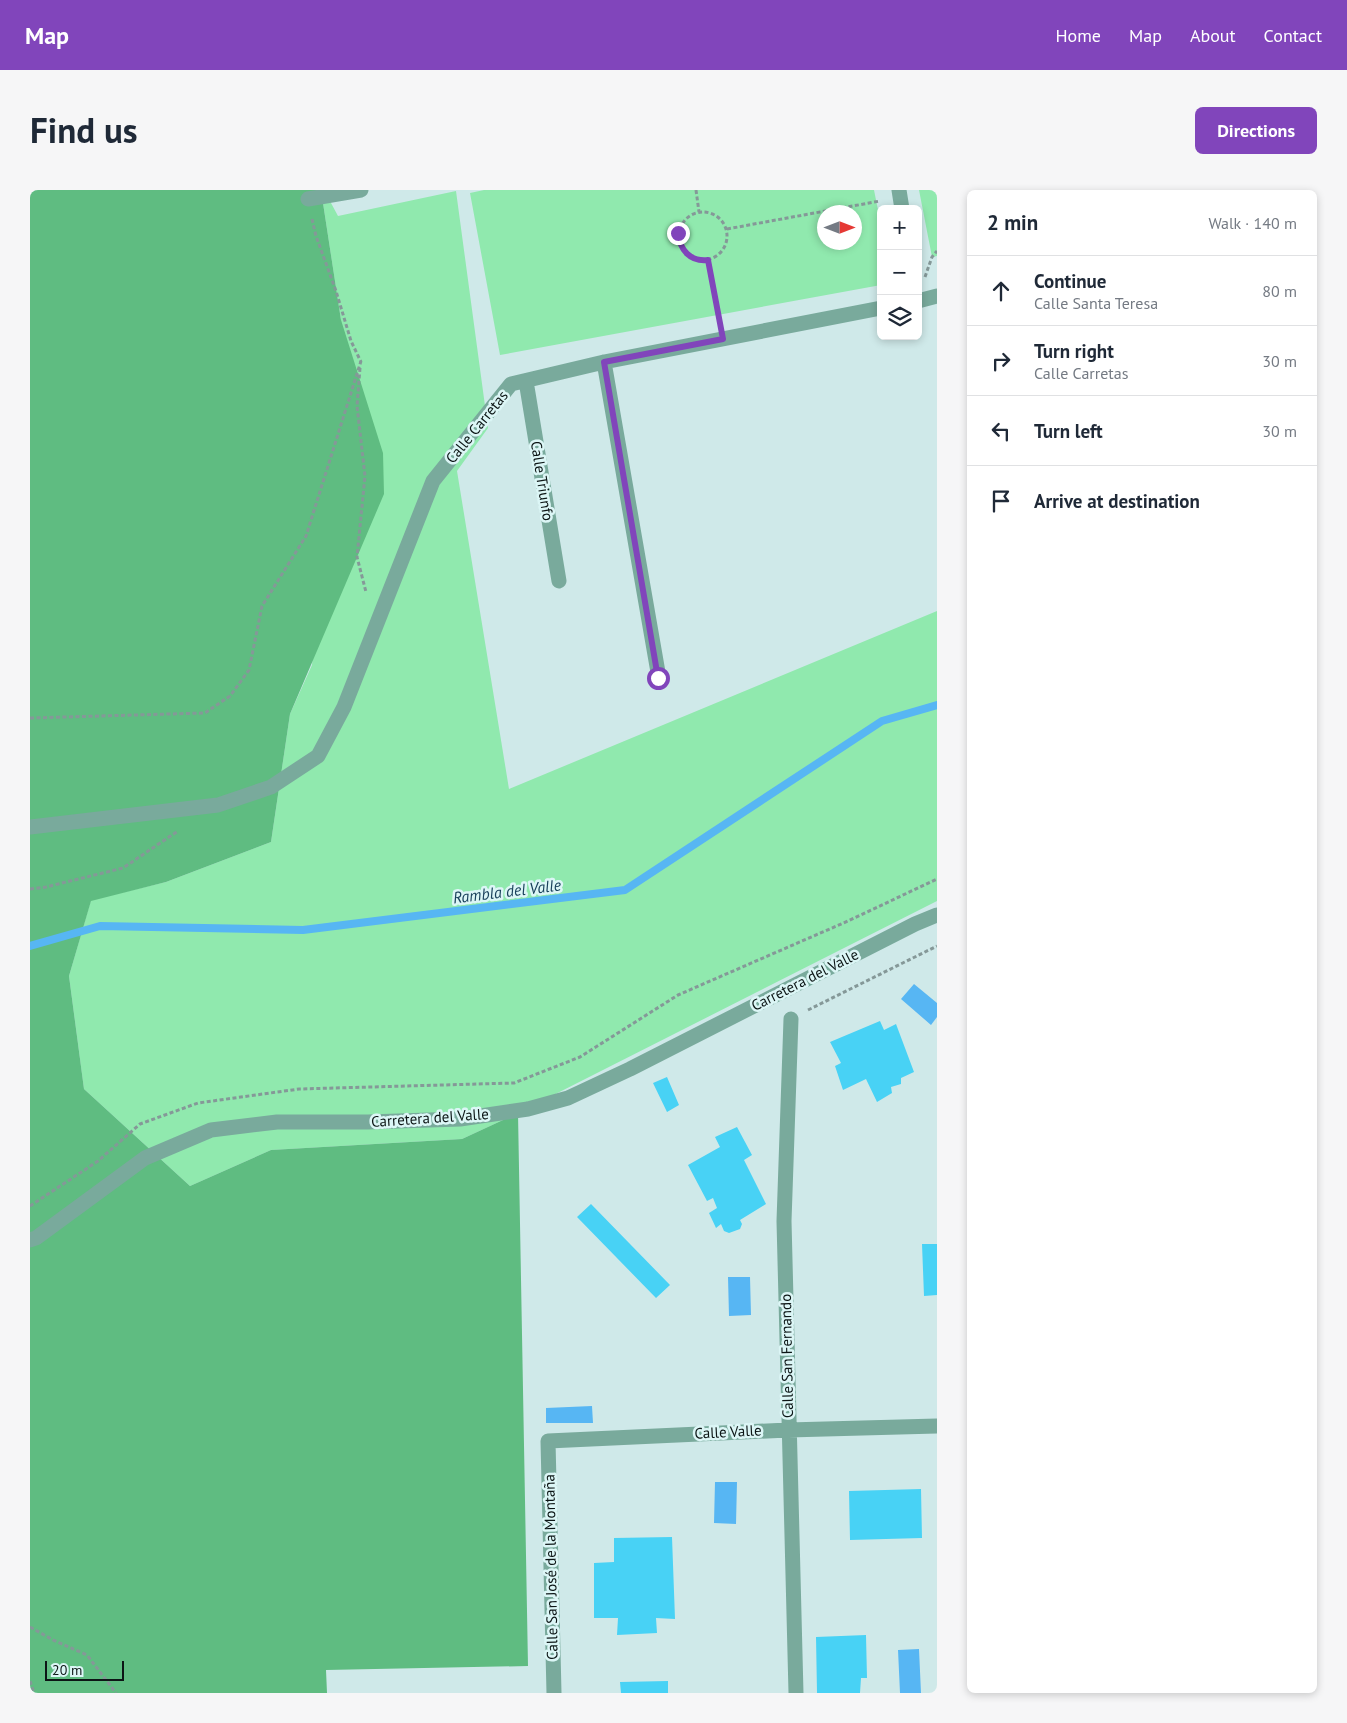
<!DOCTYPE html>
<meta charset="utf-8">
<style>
:root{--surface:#fff;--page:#f6f6f7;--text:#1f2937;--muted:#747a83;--line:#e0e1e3;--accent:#8145bb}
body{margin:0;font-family:"PT Sans",sans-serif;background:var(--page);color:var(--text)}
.controls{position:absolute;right:15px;top:15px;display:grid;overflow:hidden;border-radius:8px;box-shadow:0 2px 8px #0003}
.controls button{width:45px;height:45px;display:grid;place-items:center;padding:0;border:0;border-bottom:1px solid var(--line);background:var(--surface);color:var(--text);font:25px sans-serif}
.compass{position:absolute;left:787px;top:15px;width:45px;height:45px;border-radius:50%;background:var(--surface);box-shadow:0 2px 8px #0003;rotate:90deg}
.scale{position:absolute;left:15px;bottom:12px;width:79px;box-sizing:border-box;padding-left:5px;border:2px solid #0c1515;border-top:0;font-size:14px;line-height:18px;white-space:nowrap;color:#0c1515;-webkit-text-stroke:4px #dcf6f6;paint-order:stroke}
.stop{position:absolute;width:15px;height:15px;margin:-11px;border:4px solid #8145bb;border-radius:50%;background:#fff}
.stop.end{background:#8145bb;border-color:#fff;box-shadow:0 1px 5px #0008}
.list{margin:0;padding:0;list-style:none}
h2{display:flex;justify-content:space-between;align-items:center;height:65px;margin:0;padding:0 20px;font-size:21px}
h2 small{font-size:16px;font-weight:400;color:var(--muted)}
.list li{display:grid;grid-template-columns:32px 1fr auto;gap:15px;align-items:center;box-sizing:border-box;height:70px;padding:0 20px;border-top:1px solid var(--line)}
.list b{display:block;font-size:19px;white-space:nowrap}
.list p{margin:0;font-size:16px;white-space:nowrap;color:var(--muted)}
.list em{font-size:16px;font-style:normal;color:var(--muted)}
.icon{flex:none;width:28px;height:28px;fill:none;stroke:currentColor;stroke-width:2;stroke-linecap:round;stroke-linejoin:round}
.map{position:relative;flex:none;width:907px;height:1503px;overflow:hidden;border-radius:8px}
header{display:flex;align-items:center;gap:30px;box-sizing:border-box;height:70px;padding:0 25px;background:var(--accent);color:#fff}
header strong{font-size:24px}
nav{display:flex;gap:28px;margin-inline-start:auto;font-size:18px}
.intro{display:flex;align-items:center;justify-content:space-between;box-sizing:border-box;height:120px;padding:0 30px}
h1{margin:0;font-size:35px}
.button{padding:12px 22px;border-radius:8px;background:var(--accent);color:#fff;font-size:18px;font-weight:700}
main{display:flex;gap:30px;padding:0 30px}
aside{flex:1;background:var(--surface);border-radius:8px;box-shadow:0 2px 8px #0003}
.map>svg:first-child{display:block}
.green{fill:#90e9ae;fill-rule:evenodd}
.forest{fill:#5fbc81}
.water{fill:#57b6f3}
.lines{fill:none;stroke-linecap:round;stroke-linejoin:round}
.stream{stroke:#57b6f3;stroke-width:8}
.building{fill:#48d2f5}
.path{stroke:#859898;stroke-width:3;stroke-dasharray:4 2.5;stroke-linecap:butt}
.minor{stroke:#79aa9c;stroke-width:15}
.route{stroke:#8145bb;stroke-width:6}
.labels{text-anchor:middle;stroke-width:5;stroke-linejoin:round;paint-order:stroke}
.street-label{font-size:15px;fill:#0c1515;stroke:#dcf6f6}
.water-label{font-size:16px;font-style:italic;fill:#1a415b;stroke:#dcf6f6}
</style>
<header>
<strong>Map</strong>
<nav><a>Home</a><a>Map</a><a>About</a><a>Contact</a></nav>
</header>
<div class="intro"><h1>Find us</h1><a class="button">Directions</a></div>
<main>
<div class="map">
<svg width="907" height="1503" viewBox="0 0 907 1503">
<rect width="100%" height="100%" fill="#cfe9e9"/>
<path class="green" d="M 291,0 L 294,0 L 308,26 L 426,1 L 458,238 L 427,281 L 479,599 L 907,421 L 907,711 L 488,923 L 432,949 L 241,960 L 160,996 L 54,899 L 39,786 L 61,710 L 136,692 L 241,652 L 260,524 L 282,475 L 311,130 Z
M 454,0 L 844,0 L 851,35 L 851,95 L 470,165 L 440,3 ZM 824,22 L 824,52 L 794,52 L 794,22 Z
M 889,0 L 907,0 L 907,66 L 902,67 Z"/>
<path class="forest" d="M 0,0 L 291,0 L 311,130 L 353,263 L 354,304 L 260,524 L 241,652 L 136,692 L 61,711 L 39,786 L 54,899 L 160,996 L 241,960 L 432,949 L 488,923 L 498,1476 L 296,1480 L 297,1503 L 0,1503 Z"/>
<path class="water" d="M 884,794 L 907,813 L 907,827 L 901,835 L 871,809 Z
M 698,1087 L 720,1087 L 721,1125 L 699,1126 Z
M 562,1216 L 563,1233 L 516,1233 L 516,1218 Z
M 685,1292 L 707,1292 L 706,1334 L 684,1333 Z
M 889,1459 L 891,1503 L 870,1503 L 868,1460 Z"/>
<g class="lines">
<path class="stream" d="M 0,756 L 70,736 L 273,740 L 595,700 L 852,531 L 907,515"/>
</g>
<path class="building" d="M 850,831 L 854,840 L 866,834 L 884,882 L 871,888 L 871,894 L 861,897 L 862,903 L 847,912 L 836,889 L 813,900 L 805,876 L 811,873 L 800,852 Z
M 637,887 L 649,915 L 637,922 L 623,893 Z
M 707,937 L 722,965 L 714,970 L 736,1014 L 710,1030 L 712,1034 L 710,1039 L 699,1043 L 694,1041 L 691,1034 L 686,1038 L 679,1023 L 687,1018 L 683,1008 L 677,1011 L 658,975 L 690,957 L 685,947 Z
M 561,1014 L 640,1095 L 626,1108 L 547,1027 Z
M 892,1054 L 907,1054 L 907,1105 L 894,1106 Z
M 891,1299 L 892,1348 L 820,1350 L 819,1301 Z
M 642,1347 L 645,1429 L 626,1428 L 627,1443 L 587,1445 L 588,1428 L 564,1428 L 564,1373 L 584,1372 L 584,1348 Z
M 836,1445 L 837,1488 L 831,1488 L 830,1503 L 787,1503 L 786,1447 Z
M 638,1491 L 638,1503 L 591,1503 L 590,1492 Z"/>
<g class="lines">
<path class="path" d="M 666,0 L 669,22
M649 46a24 24 0 1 1 48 0a24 24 0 1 1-48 0Z
M 282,29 L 286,46 L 306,101 L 321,151 L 331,172
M 697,39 L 850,11
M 678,70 L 689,128
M 895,87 L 902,67 L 907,61
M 330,178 L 327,216 L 335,286 L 327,367 L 336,402
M 0,528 L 175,523 L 200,506 L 219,480 L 232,416 L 276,346 L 331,171
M 0,699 L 16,697 L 93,678 L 148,641
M 778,820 L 907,756
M 0,1016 L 68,971 L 110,934 L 168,913 L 269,899 L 484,893 L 550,867 L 648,805 L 818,731 L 907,689
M 0,1437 L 23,1450 L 57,1465 L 86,1503
M 0,1491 L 4,1503"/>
<path class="minor" d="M 869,0 L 872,19
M 278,9 L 331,0
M 888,111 L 907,106
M 574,172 L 629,488
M 496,191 L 529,391
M 0,637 L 188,615 L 241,597 L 288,566 L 314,517 L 403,291 L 481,194 L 574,172 L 851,118
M 761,829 L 754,1031 L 766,1503
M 0,1050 L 6,1048 L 115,968 L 181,940 L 247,932 L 338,932 L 430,929 L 498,919 L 538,908 L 600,879 L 885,734 L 907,725
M 524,1503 L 518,1251 L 758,1240 L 907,1236"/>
</g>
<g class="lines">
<path class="route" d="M 628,488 L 574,172 L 693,149 L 678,70 C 660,72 650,60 648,43"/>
</g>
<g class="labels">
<g class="street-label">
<text transform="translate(447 237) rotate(-51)" y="5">Calle Carretas</text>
<text transform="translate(512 291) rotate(81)" y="5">Calle Triunfo</text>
<text transform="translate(775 790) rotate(-27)" y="5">Carretera del Valle</text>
<text transform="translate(400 928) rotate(-4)" y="5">Carretera del Valle</text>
<text transform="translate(757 1166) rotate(-91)" y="5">Calle San Fernando</text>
<text transform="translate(698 1242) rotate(-3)" y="5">Calle Valle</text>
<text transform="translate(521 1377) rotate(-91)" y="5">Calle San José de la Montaña</text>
</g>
<g class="water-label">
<text transform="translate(477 701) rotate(-7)" y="6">Rambla del Valle</text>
</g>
</g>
</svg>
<div class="controls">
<button>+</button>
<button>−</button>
<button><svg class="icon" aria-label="layers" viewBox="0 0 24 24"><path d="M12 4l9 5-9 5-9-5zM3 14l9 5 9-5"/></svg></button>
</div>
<svg class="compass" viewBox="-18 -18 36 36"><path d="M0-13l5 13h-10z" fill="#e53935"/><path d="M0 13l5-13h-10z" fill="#747a83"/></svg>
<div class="scale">20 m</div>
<div class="stop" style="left:628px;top:488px"></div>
<div class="stop end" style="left:648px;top:43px"></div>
</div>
<aside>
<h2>2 min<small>Walk · 140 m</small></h2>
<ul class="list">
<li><svg class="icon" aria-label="ahead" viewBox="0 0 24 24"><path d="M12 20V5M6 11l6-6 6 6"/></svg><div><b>Continue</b><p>Calle Santa Teresa</p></div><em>80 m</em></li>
<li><svg class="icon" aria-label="right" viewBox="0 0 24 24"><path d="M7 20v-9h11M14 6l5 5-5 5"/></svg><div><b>Turn right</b><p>Calle Carretas</p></div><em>30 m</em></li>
<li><svg class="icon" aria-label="left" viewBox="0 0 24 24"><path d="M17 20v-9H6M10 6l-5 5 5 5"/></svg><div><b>Turn left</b></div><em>30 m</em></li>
<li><svg class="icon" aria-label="arrive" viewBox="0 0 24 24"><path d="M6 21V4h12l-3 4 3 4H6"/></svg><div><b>Arrive at destination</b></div></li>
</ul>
</aside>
</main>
